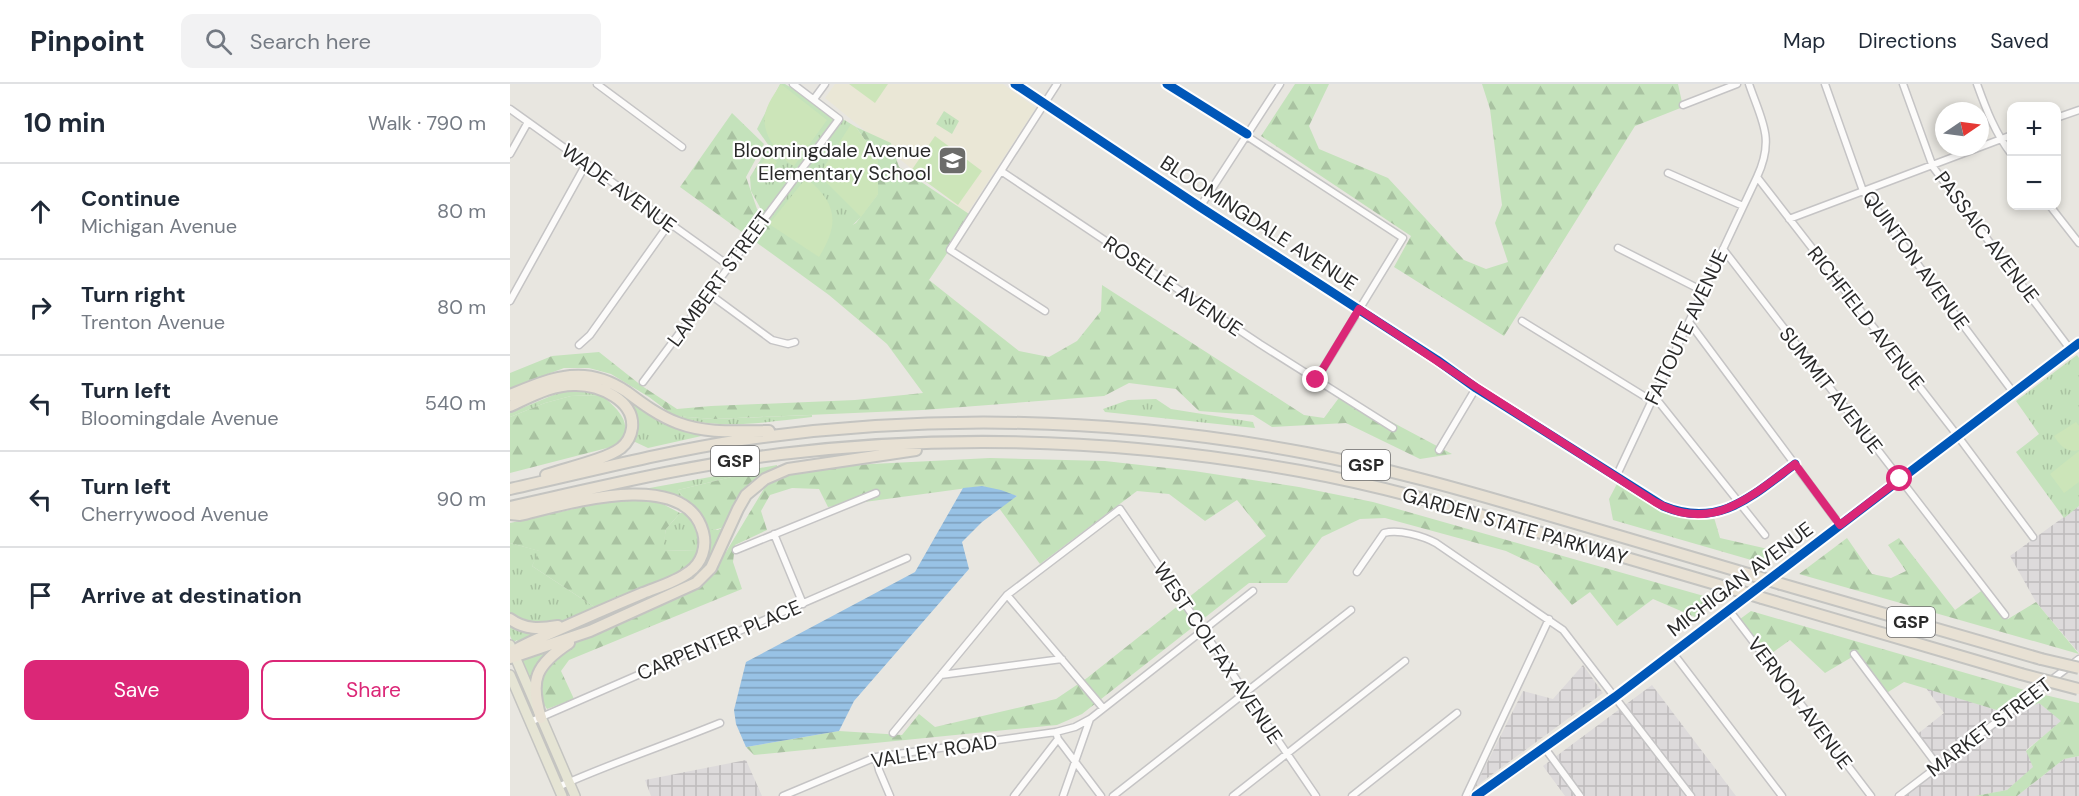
<!DOCTYPE html>
<meta charset="utf-8">
<style>
:root{--surface:#fff;--page:#f2f2f3;--text:#1f2937;--muted:#747a83;--line:#e0e1e3;--accent:#db2777}
body{margin:0;font-family:"DM Sans",sans-serif;background:var(--page);color:var(--text)}
.controls{position:absolute;right:18px;top:18px;display:grid;overflow:hidden;border-radius:12px;box-shadow:0 3px 9px #0003}
.controls button{width:54px;height:54px;display:grid;place-items:center;padding:0;border:0;border-bottom:2px solid var(--line);background:var(--surface);color:var(--text);font:30px sans-serif}
.compass{position:absolute;left:1425px;top:18px;width:54px;height:54px;border-radius:50%;background:var(--surface);box-shadow:0 3px 9px #0003;rotate:77deg}
.stop{position:absolute;width:18px;height:18px;margin:-14px;border:4px solid #db2777;border-radius:50%;background:#fff}
.stop.end{background:#db2777;border-color:#fff;box-shadow:0 2px 6px #0008}
.list{margin:0;padding:0;list-style:none}
h2{display:flex;justify-content:space-between;align-items:center;height:78px;margin:0;padding:0 24px;font-size:26px}
h2 small{font-size:20px;font-weight:400;color:var(--muted)}
.list li{display:grid;grid-template-columns:39px 1fr auto;gap:18px;align-items:center;box-sizing:border-box;height:96px;padding:0 24px;border-top:2px solid var(--line)}
.list b{display:block;font-size:22px;white-space:nowrap}
.list p{margin:0;font-size:20px;white-space:nowrap;color:var(--muted)}
.list em{font-size:20px;font-style:normal;color:var(--muted)}
.actions{display:flex;gap:12px;padding:18px 24px}
.actions a{flex:1;padding:14px 0;border:2px solid var(--accent);border-radius:12px;text-align:center;font-size:21px;color:var(--accent)}
.actions .main{background:var(--accent);color:#fff}
.icon{flex:none;width:33px;height:33px;fill:none;stroke:currentColor;stroke-width:2;stroke-linecap:round;stroke-linejoin:round}
.map{position:relative;flex:none;width:1569px;height:712px;overflow:hidden}
header{display:flex;align-items:center;gap:36px;box-sizing:border-box;height:84px;padding:0 30px;background:var(--surface);border-bottom:2px solid var(--line)}
header strong{font-size:28px}
nav{display:flex;gap:33px;margin-inline-start:auto;font-size:21px}
.search{width:420px;height:54px;background:var(--page);display:flex;align-items:center;gap:15px;box-sizing:border-box;padding:0 21px;border-radius:12px;color:var(--muted);font-size:22px}
main{display:flex}
aside{flex:1;background:var(--surface)}
.map>svg:first-child{display:block}
.industrial{fill:url(#industrial-grid)}
.education{fill:#eae7d6}
.grass{fill:url(#grass-tufts)}
.forest{fill:url(#forest-firs)}
.pitch{fill:#cce5b9}
.water{fill:url(#water-rules)}
.lines{fill:none;stroke-linecap:round;stroke-linejoin:round}
.street-casing{stroke:#c5c4c5;stroke-width:9}
.secondary-casing{stroke:#c5c4c5;stroke-width:12}
.primary-casing{stroke:#c4c4c1;stroke-width:12}
.highway-casing{stroke:#c4c4c1;stroke-width:14}
.street{stroke:#fcfbfa;stroke-width:6}
.secondary{stroke:#fcfbfa;stroke-width:9}
.primary{stroke:#e5e4d4;stroke-width:9}
.highway{stroke:#e8e1d4;stroke-width:10}
.highway-bridge-casing{stroke:#c4c4c1;stroke-width:14;stroke-linecap:butt}
.highway-bridge{stroke:#e8e1d4;stroke-width:10}
.cycleway-casing{stroke:#fff;stroke-width:13}
.cycleway{stroke:#0057b8;stroke-width:9}
.route{stroke:#db2777;stroke-width:8}
.labels{text-anchor:middle;stroke-width:4.5;stroke-linejoin:round;paint-order:stroke}
.shield{fill:#fff;stroke:#6a6a6a;stroke-width:1.5}
.shield-label{font-size:18px;font-weight:bold;fill:#2a2a2a}
.poi-label{font-size:20px;fill:#2a2a2a;stroke:#fff;text-anchor:end}
.street-label{font-size:20px;fill:#2a2a2a;stroke:#fff}
</style>
<header>
<strong>Pinpoint</strong>
<div class="search"><svg class="icon" aria-label="search" viewBox="0 0 24 24"><circle cx="10" cy="10" r="6"/><path d="M15 15l6 6"/></svg>Search here</div>
<nav><a>Map</a><a>Directions</a><a>Saved</a></nav>
</header>
<main>
<aside>
<h2>10 min<small>Walk · 790 m</small></h2>
<ul class="list">
<li><svg class="icon" aria-label="ahead" viewBox="0 0 24 24"><path d="M12 20V5M6 11l6-6 6 6"/></svg><div><b>Continue</b><p>Michigan Avenue</p></div><em>80 m</em></li>
<li><svg class="icon" aria-label="right" viewBox="0 0 24 24"><path d="M7 20v-9h11M14 6l5 5-5 5"/></svg><div><b>Turn right</b><p>Trenton Avenue</p></div><em>80 m</em></li>
<li><svg class="icon" aria-label="left" viewBox="0 0 24 24"><path d="M17 20v-9H6M10 6l-5 5 5 5"/></svg><div><b>Turn left</b><p>Bloomingdale Avenue</p></div><em>540 m</em></li>
<li><svg class="icon" aria-label="left" viewBox="0 0 24 24"><path d="M17 20v-9H6M10 6l-5 5 5 5"/></svg><div><b>Turn left</b><p>Cherrywood Avenue</p></div><em>90 m</em></li>
<li><svg class="icon" aria-label="arrive" viewBox="0 0 24 24"><path d="M6 21V4h12l-3 4 3 4H6"/></svg><div><b>Arrive at destination</b></div></li>
</ul>
<div class="actions"><a class="main">Save</a><a>Share</a></div>
</aside>
<div class="map">
<svg width="1569" height="712" viewBox="0 0 1569 712">
<defs>
<pattern id="industrial-grid" width="8" height="8" patternUnits="userSpaceOnUse" patternTransform="scale(1.5)"><rect width="8" height="8" fill="#dddadb"/><path d="M0 4h8M4 0v8" fill="none" stroke="#bebbbc"/></pattern>
<pattern id="grass-tufts" width="24" height="20" patternUnits="userSpaceOnUse" patternTransform="scale(1.5)"><rect width="24" height="20" fill="#c4e2bb"/><path d="M3 7l-1-3M5 7V3M7 7l1-3M15 17l-1-3M17 17v-4M19 17l1-3" fill="none" stroke="#a9c2a1"/></pattern>
<pattern id="forest-firs" width="22" height="20" patternUnits="userSpaceOnUse" patternTransform="scale(1.5)"><rect width="22" height="20" fill="#c4e2bb"/><path d="M5 1l3.5 6h-7zM16 11l3.5 6h-7z" fill="#a9c2a1"/></pattern>
<pattern id="water-rules" width="6" height="5" patternUnits="userSpaceOnUse" patternTransform="scale(1.5)"><rect width="6" height="5" fill="#98c2e5"/><path d="M0 2.5h6" fill="none" stroke="#7c9eba"/></pattern>
</defs>
<rect width="100%" height="100%" fill="#e8e6e0"/>
<path class="industrial" d="M 1569,422 L 1569,569 L 1526,518 L 1500,472 Z
M 1073,581 L 1093,609 L 965,703 L 1013,607 L 1043,615 Z
M 1142,601 L 1226,712 L 1055,712 L 1033,682 Z
M 1416,604 L 1500,630 L 1529,619 L 1552,637 L 1516,666 L 1524,683 L 1497,706 L 1465,712 L 1391,712 L 1429,683 L 1405,652 L 1434,629 Z
M 1569,672 L 1569,712 L 1507,712 L 1554,675 Z
M 236,676 L 252,712 L 141,712 L 135,696 Z"/>
<path class="education" d="M 325,0 L 493,0 L 526,24 L 457,130 L 315,14 Z"/>
<path class="grass" d="M 270,0 L 275,0 L 341,40 L 368,110 L 351,133 L 309,173 L 259,140 L 241,107 L 240,93 L 259,62 L 247,45 Z
M 434,27 L 449,37 L 442,50 L 426,40 Z
M 1567,271 L 1569,274 L 1569,422 L 1554,434 L 1506,368 L 1529,350 L 1506,317 Z
M 53,307 L 71,307 L 91,311 L 61,312 L 35,319 L 0,333 L 0,329 Z
M 117,315 L 196,349 L 196,351 L 138,364 L 123,357 L 115,317 Z
M 646,315 L 661,325 L 743,338 L 745,344 L 595,328 L 593,325 L 618,316 Z
M 302,331 L 302,333 C 255,338 210,347 164,332 L 204,335 Z
M 267,381 L 267,384 L 250,392 L 238,389 L 168,406 L 182,425 L 134,405 Z
M 170,429 L 176,429 C 185,442 190,451 187,467 L 152,466 L 156,445 Z
M 193,437 L 197,444 L 208,446 L 214,443 L 206,463 L 185,495 L 52,554 L 13,567 L 188,485 Z
M 0,459 L 30,467 L 22,482 L 86,524 L 44,543 L 0,535 Z
M 0,539 L 30,549 L 9,560 L 7,556 L 3,559 L 0,551 Z
M 45,562 L 27,583 L 20,597 L 11,576 Z"/>
<path class="forest" d="M 785,0 L 819,0 L 799,42 L 809,65 L 878,94 L 954,176 L 976,185 L 998,178 L 985,139 L 992,121 L 980,25 L 972,0 L 1168,0 L 1173,23 L 1125,42 L 994,252 L 884,183 L 901,152 L 751,52 Z
M 222,29 L 254,60 L 236,93 L 247,125 L 297,165 L 346,139 L 368,110 L 368,75 L 346,43 L 381,59 L 389,83 L 462,132 L 419,196 L 509,267 L 539,273 L 567,257 L 591,227 L 592,201 L 794,331 L 814,334 L 831,311 L 942,370 L 910,375 L 836,339 L 762,343 L 743,331 L 689,327 L 666,305 L 619,299 L 594,312 L 413,326 L 204,335 L 164,332 L 139,313 L 101,290 L 79,284 L 54,284 L 0,304 L 0,289 L 42,272 L 89,268 L 132,302 L 167,325 L 201,322 L 345,316 L 413,309 L 377,260 L 319,211 L 170,103 Z
M 91,311 C 109,325 130,346 101,363 L 0,389 L 0,333 L 35,319 L 61,312 Z
M 480,374 L 595,377 L 684,387 L 789,403 L 863,418 L 1208,516 L 1185,533 L 1143,515 L 1107,542 L 1080,508 L 1062,521 L 1028,482 L 996,467 L 875,434 L 850,435 L 812,453 L 777,499 L 739,499 L 572,630 L 547,641 L 244,671 L 236,663 L 329,647 L 392,651 L 409,630 L 425,643 L 546,615 L 577,594 L 756,452 L 727,416 L 695,437 L 659,410 L 627,407 L 530,480 L 489,424 L 507,412 L 472,402 L 318,423 L 309,405 L 282,404 L 260,411 L 251,427 L 257,446 L 225,461 L 223,478 L 232,505 L 59,576 L 51,587 L 64,615 L 37,625 C 34,620 29,614 28,609 C 24,564 137,519 170,502 L 168,498 L 86,524 L 22,482 L 29,467 L 0,459 L 0,439 L 113,414 L 114,417 L 147,417 L 170,429 L 156,445 L 153,466 L 216,468 L 258,398 L 303,383 Z
M 238,389 L 248,392 C 233,406 224,424 214,443 C 208,445 203,447 197,444 L 168,406 Z
M 1109,396 L 1158,428 L 1203,430 L 1210,454 L 1271,468 L 1255,480 L 1103,436 L 1099,415 Z
M 1337,454 L 1362,490 L 1381,494 L 1396,487 L 1378,461 L 1389,454 L 1445,526 L 1474,505 L 1498,535 L 1526,518 L 1569,570 L 1289,490 Z
M 1241,527 L 1518,607 L 1569,619 L 1569,672 L 1554,675 L 1507,712 L 1465,712 L 1497,706 L 1523,683 L 1516,667 L 1551,637 L 1529,619 L 1500,630 L 1394,598 L 1375,610 L 1342,573 L 1315,589 L 1280,556 L 1255,574 L 1226,538 Z"/>
<path class="pitch" d="M 271,0 L 317,36 L 284,82 C 274,77 270,70 264,62 C 247,37 255,23 271,0 Z
M 339,0 L 378,0 L 365,19 Z
M 341,40 L 346,43 L 368,75 L 368,110 L 351,133 L 309,91 Z
M 425,52 L 472,87 L 448,121 L 401,87 Z
M 258,71 L 267,78 L 256,94 L 246,87 Z
M 296,94 C 327,119 330,139 309,173 L 259,140 Z
M 1566,338 L 1569,342 L 1569,366 C 1557,369 1550,362 1544,352 Z
M 1569,367 L 1569,398 L 1554,409 L 1540,390 Z"/>
<path class="water" d="M 472,402 L 491,406 L 507,412 L 472,438 L 452,458 L 459,485 L 344,617 L 329,647 L 236,663 L 226,640 L 224,626 L 236,578 L 405,488 L 453,404 Z"/>
<g class="lines">
<defs>
<path id="street" d="M 87,0 L 172,63
M 505,0 L 690,123 L 927,276 L 966,304 L 1153,422 C 1209,445 1242,412 1285,380
M 657,0 L 893,154 L 806,296
M 1239,0 C 1252,38 1265,54 1247,93 L 1447,351 L 1523,453
M 1315,0 L 1353,107 L 1503,308
M 1393,0 L 1423,83 L 1560,265
M 1467,0 C 1476,25 1485,49 1502,71
M 304,15 L 315,0
M 1173,21 L 1227,0
M 0,25 L 218,181
M 1546,34 L 1569,26
M 0,70 L 18,38
M 491,87 L 750,260 L 883,344
M 1158,89 L 1233,122
M 1540,122 L 1569,159
M 690,123 L 770,0
M 1279,135 L 1502,51
M 1108,164 L 1193,207
M 1213,165 L 1495,531
M 198,209 L 262,256 L 278,260 L 285,258
M 0,217 L 76,80
M 535,227 L 440,166 L 547,0
M 1012,237 L 1142,317
M 1179,238 L 1330,441
M 69,261 L 80,251 L 159,140
M 133,298 L 329,35 L 283,0
M 1144,312 L 1255,451
M 929,366 L 966,304
M 1106,393 L 1247,93
M 264,450 L 293,520
M 226,466 L 366,409
M 847,488 L 874,449 C 889,445 913,452 926,459 L 1053,546 L 1181,712
M 497,511 L 593,624
M 1219,526 L 1361,712
M 1163,569 L 1272,712
M 1344,570 L 1428,682
M 431,591 L 552,575
M 20,638 L 397,474
M 383,649 L 497,511 L 610,425 L 806,712
M 548,655 L 591,712
M 1034,663 L 1070,712
M 366,673 L 369,686 L 380,712
M 48,703 C 101,679 156,661 210,639
M 273,712 L 366,673 L 546,648 L 565,643 L 580,635 L 743,507
M 504,712 L 548,655 L 546,648
M 553,712 L 580,635
M 603,712 L 841,526
M 723,712 L 895,577
M 842,712 L 947,629
M 956,712 L 1039,535
M 1389,712 L 1569,575"/>
<path id="secondary" d="M 966,712 L 1105,613 L 1569,259"/>
<path id="primary" d="M 0,561 L 65,712
M 0,591 L 52,712"/>
<path id="highway" d="M 0,311 C 42,294 75,279 117,308 C 133,320 149,332 168,339 C 197,350 228,347 259,347
M 0,322 C 20,313 43,300 66,301 C 89,301 125,316 122,344 C 121,352 117,359 111,364 C 95,376 56,384 36,391
M 0,405 C 77,388 153,368 231,356 C 418,329 610,334 796,369 C 876,384 953,406 1031,429 C 1102,450 1174,471 1245,492
M 0,423 C 90,403 180,381 271,370 C 444,349 619,356 790,387 C 869,401 945,423 1021,446 C 1090,466 1158,486 1226,506
M 0,430 L 10,431 C 53,421 175,382 193,448 C 197,463 192,479 179,488 C 166,498 148,503 133,509 C 102,522 72,535 41,549 C 27,555 13,561 0,569
M 1271,500 L 1531,575
M 1252,514 L 1511,590
M 0,535 C 15,546 30,545 48,542
M 0,574 L 80,547 L 186,499 L 201,484 L 228,425 L 236,411 L 255,395 L 278,385 L 406,366
M 31,634 C 19,595 26,581 59,559"/>
</defs>
<use href="#street" class="street-casing"/>
<use href="#secondary" class="secondary-casing"/>
<use href="#primary" class="primary-casing"/>
<use href="#highway" class="highway-casing"/>
<use href="#street" class="street"/>
<use href="#secondary" class="secondary"/>
<use href="#primary" class="primary"/>
<use href="#highway" class="highway"/>
<defs>
<path id="highway-bridge" d="M 1245,492 L 1271,500
M 1226,506 L 1252,514
M 1531,575 L 1569,584
M 1511,590 L 1568,605"/>
</defs>
<use href="#highway-bridge" class="highway-bridge-casing"/>
<use href="#highway-bridge" class="highway-bridge"/>
<defs>
<path id="cycleway" d="M 505,0 L 690,123 L 927,276 L 966,304 L 1153,422 C 1209,445 1242,412 1285,380
M 657,0 L 737,50
M 966,712 L 1105,613 L 1569,259"/>
</defs>
<use href="#cycleway" class="cycleway-casing"/>
<use href="#cycleway" class="cycleway"/>
</g>
<g class="lines">
<path class="route" d="M 806,296 L 849,225 L 966,303 L 1145,418 C 1202,450 1240,413 1285,380 L 1330,441 L 1390,395"/>
</g>
<defs>
<symbol id="school-square" viewBox="-11 -11 22 22"><rect x="-9" y="-9" width="18" height="18" rx="4" fill="#6c6c6a" stroke="#fff"/><path d="M0-5L7-2L0 1L-7-2ZM-4 1L0 2.5L4 1V4Q0 6-4 4Z" fill="#fff"/></symbol>
</defs>
<g fill-rule="evenodd">
<use href="#school-square" x="426" y="60" width="33" height="33"/>
</g>
<g class="labels">
<g class="shield">
<rect x="201" y="362" width="48" height="30" rx="4.5"/>
<rect x="832" y="366" width="48" height="30" rx="4.5"/>
<rect x="1377" y="523" width="48" height="30" rx="4.5"/>
</g>
<g class="shield-label">
<text x="225" y="383">GSP</text>
<text x="856" y="387">GSP</text>
<text x="1401" y="544">GSP</text>
</g>
<g class="poi-label">
<text x="421" y="73">Bloomingdale Avenue<tspan x="421" dy="23">Elementary School</tspan></text>
</g>
<g class="street-label">
<text transform="translate(109 104) rotate(36)" y="7">WADE AVENUE</text>
<text transform="translate(749 139) rotate(33)" y="7">BLOOMINGDALE AVENUE</text>
<text transform="translate(1477 153) rotate(53)" y="7">PASSAIC AVENUE</text>
<text transform="translate(1406 176) rotate(54)" y="7">QUINTON AVENUE</text>
<text transform="translate(209 195) rotate(-54)" y="7">LAMBERT STREET</text>
<text transform="translate(663 202) rotate(34)" y="7">ROSELLE AVENUE</text>
<text transform="translate(1356 234) rotate(52)" y="7">RICHFIELD AVENUE</text>
<text transform="translate(1176 243) rotate(-65)" y="7">FAITOUTE AVENUE</text>
<text transform="translate(1321 306) rotate(52)" y="7">SUMMIT AVENUE</text>
<text transform="translate(1005 442) rotate(16)" y="7">GARDEN STATE PARKWAY</text>
<text transform="translate(1230 495) rotate(-37)" y="7">MICHIGAN AVENUE</text>
<text transform="translate(209 556) rotate(-23)" y="7">CARPENTER PLACE</text>
<text transform="translate(708 569) rotate(56)" y="7">WEST COLFAX AVENUE</text>
<text transform="translate(1290 619) rotate(53)" y="7">VERNON AVENUE</text>
<text transform="translate(1479 643) rotate(-37)" y="7">MARKET STREET</text>
<text transform="translate(424 667) rotate(-9)" y="7">VALLEY ROAD</text>
</g>
</g>
</svg>
<div class="controls">
<button>+</button>
<button>−</button>
</div>
<svg class="compass" viewBox="-18 -18 36 36"><path d="M0-13l5 13h-10z" fill="#e53935"/><path d="M0 13l5-13h-10z" fill="#747a83"/></svg>
<div class="stop" style="left:1390px;top:395px"></div>
<div class="stop end" style="left:806px;top:296px"></div>
</div>
</main>
